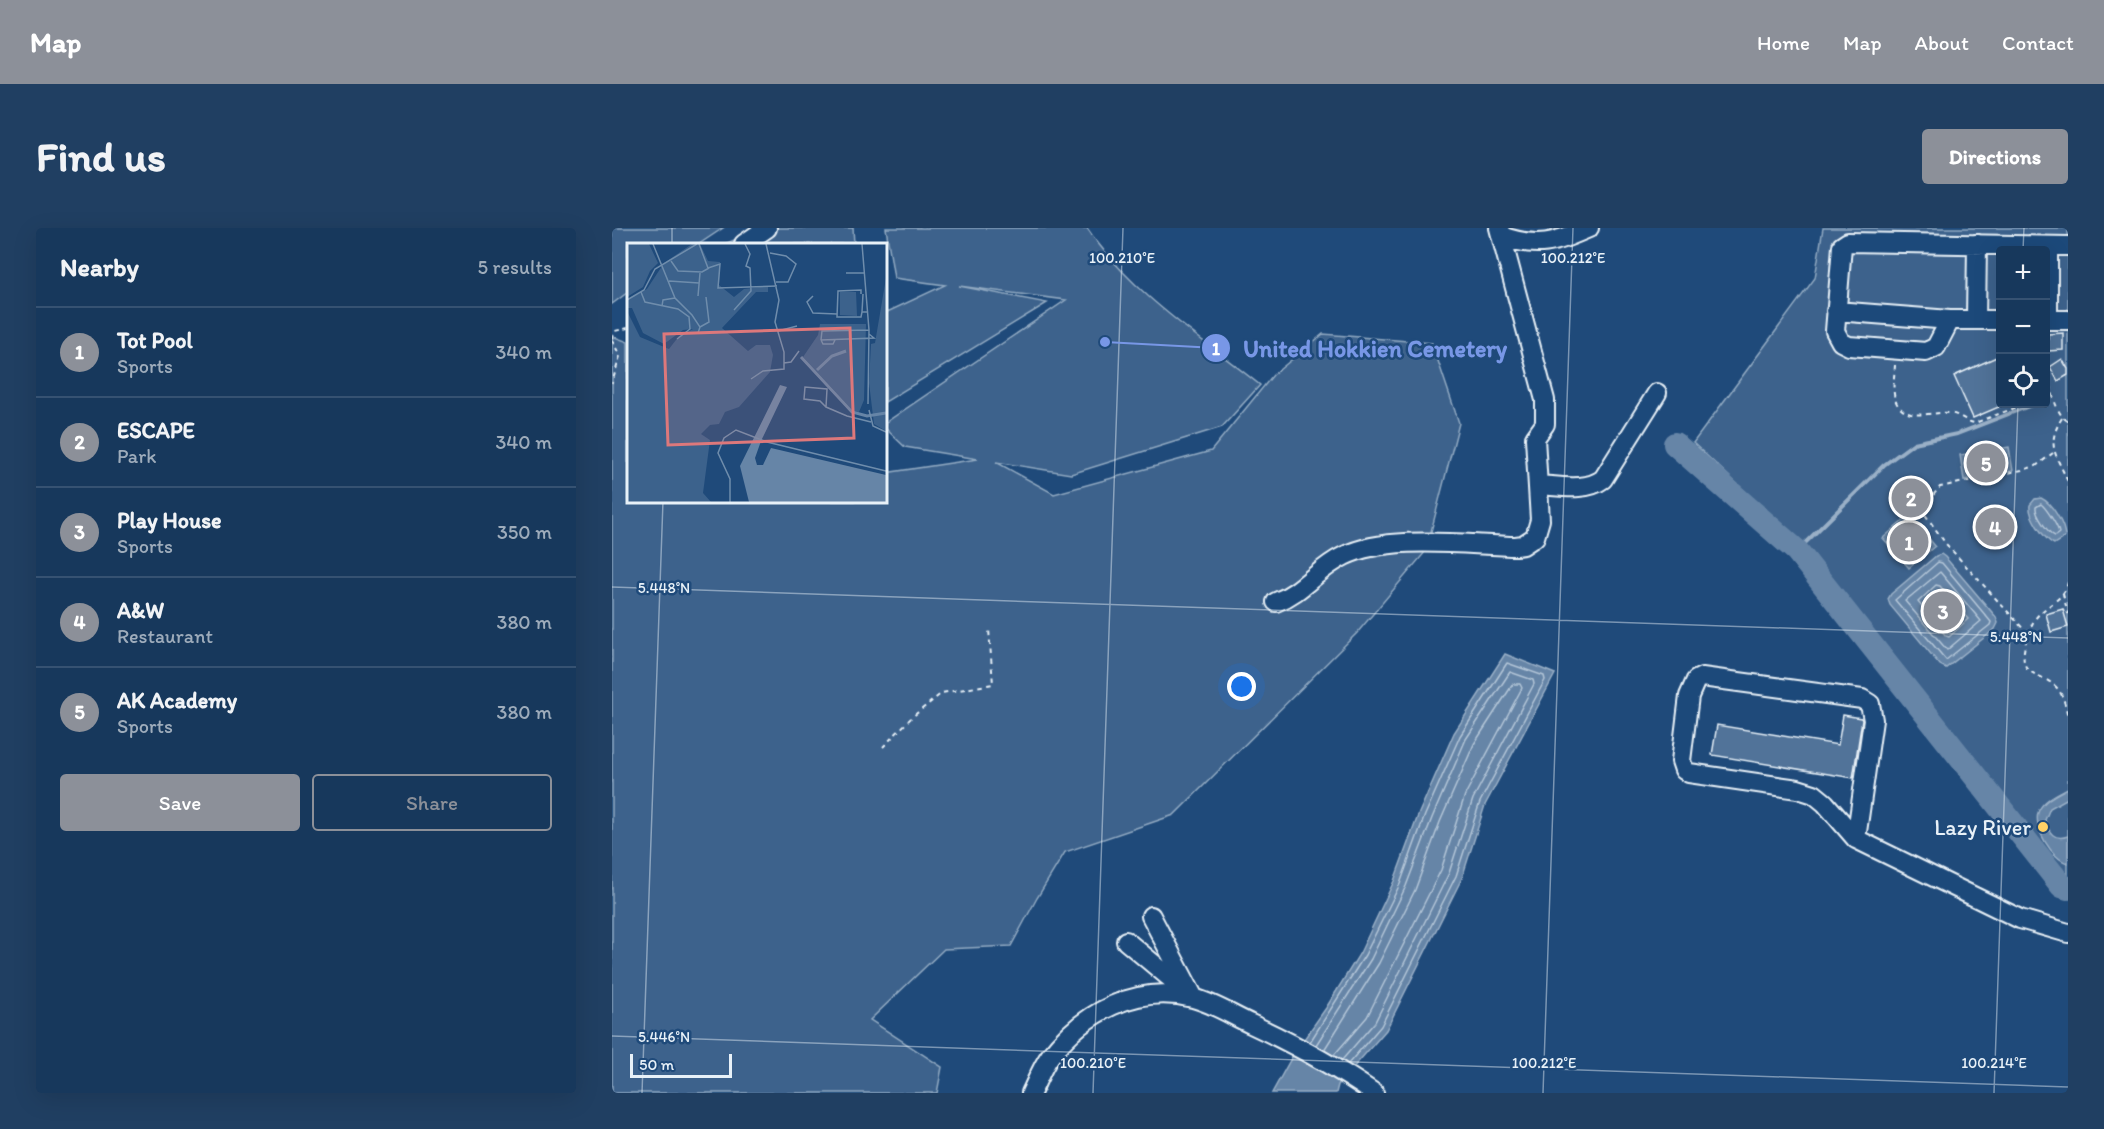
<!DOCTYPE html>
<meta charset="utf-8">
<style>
:root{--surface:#17385c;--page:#203f62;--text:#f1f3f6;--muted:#9eacbb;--line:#365272;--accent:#8c9099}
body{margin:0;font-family:Itim,sans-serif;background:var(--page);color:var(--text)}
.controls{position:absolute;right:18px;top:18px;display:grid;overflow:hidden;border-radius:6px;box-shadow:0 6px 24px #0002}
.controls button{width:54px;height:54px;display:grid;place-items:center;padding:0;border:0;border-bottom:2px solid var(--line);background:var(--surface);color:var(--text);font:30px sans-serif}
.scale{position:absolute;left:18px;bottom:15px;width:102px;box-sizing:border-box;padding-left:6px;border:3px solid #e8f1f8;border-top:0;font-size:16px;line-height:21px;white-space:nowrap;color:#e8f1f8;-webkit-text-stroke:4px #1f4a7a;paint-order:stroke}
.you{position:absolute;left:630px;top:459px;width:21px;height:21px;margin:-15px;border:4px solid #fff;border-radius:50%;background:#1a73e8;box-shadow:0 0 0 9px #1a73e833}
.badge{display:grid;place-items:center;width:39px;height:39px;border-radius:50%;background:var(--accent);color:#fff;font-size:20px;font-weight:700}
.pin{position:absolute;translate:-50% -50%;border:3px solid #fff;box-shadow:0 2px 6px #0006}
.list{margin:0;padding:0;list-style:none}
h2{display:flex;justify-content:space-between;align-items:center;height:78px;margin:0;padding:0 24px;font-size:26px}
h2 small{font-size:20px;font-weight:400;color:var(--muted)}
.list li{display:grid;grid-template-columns:39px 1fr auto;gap:18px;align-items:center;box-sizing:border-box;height:90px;padding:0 24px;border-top:2px solid var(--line)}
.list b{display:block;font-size:22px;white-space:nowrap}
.list p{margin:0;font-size:20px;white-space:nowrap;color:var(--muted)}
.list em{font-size:20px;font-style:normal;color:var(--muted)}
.actions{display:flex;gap:12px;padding:18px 24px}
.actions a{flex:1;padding:14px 0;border:2px solid var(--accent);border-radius:6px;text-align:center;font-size:21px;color:var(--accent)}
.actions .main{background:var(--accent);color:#fff}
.icon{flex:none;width:33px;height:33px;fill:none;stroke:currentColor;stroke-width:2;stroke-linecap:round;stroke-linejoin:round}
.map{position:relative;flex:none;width:1456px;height:865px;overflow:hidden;border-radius:6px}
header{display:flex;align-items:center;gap:36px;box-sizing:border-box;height:84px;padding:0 30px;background:var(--accent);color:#fff}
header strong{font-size:28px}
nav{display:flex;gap:33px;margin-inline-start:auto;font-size:21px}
.intro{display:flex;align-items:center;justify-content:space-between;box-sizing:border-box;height:144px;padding:0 36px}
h1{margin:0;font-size:42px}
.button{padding:15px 27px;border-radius:6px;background:var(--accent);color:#fff;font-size:21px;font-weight:700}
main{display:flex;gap:36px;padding:0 36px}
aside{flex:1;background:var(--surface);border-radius:6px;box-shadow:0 6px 24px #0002}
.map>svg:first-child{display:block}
.green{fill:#3c628c;stroke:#92aac2;stroke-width:1.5;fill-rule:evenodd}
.water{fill:#6685a7;stroke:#9ab0c7;stroke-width:1.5}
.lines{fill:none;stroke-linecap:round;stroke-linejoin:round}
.shore{stroke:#b4c6d8;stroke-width:1.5}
.stream{stroke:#9ab0c7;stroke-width:4}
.river{stroke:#6685a7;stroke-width:24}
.building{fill:#517399;stroke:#e8f1f8;stroke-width:1.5}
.minor-casing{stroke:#e8f1f8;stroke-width:22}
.path{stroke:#e8f1f8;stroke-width:2;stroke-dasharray:4.5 4.5;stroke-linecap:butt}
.minor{stroke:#1f4a7a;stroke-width:18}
.ticks{fill:none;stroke:#e8f1f8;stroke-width:1.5;stroke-opacity:0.45}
.poi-dot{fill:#ffd166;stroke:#1f4a7a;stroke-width:2}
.labels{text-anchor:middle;stroke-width:5;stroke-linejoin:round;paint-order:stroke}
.poi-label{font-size:22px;fill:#e8f1f8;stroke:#1f4a7a;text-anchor:end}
.inset-river{fill:none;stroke:#6685a7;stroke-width:3}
.inset-road{fill:none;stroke:#6f8dac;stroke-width:1.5}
.view{fill:#dd787b;fill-opacity:0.15;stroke:#dd787b;stroke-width:3}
.inset-edge{fill:none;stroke:#e8f1f8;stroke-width:3}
.ticks-label{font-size:15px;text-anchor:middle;fill:#e8f1f8;stroke:#1f4a7a;stroke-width:5;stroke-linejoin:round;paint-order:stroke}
.leader{fill:none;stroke:#7897e6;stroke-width:2}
.callout-dot{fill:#7897e6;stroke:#1f4a7a;stroke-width:2}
.mark-label{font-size:18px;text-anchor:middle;font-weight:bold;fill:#fff}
.callout-label{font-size:24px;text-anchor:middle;font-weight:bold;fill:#7897e6;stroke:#1f4a7a;stroke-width:5;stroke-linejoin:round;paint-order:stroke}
</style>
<header>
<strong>Map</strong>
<nav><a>Home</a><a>Map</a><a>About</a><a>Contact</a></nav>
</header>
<div class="intro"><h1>Find us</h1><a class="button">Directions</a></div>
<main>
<aside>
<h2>Nearby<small>5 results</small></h2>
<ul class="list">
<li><span class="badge">1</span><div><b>Tot Pool</b><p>Sports</p></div><em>340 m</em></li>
<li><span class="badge">2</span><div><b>ESCAPE</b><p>Park</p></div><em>340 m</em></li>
<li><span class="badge">3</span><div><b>Play House</b><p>Sports</p></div><em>350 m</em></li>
<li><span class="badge">4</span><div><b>A&amp;W</b><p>Restaurant</p></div><em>380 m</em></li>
<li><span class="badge">5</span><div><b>AK Academy</b><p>Sports</p></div><em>380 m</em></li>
</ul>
<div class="actions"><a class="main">Save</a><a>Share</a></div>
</aside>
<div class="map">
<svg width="1456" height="865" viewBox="0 0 1456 865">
<rect width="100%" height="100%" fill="#1f4a7a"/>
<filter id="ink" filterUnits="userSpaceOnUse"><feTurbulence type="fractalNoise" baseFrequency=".0167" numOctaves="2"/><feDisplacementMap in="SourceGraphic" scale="12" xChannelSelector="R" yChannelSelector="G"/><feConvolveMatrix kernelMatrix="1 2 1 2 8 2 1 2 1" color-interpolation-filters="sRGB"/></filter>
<g filter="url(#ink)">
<path class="green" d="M 0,0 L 111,0 L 87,16 L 16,16 L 16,64 L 0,76 Z
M 150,0 L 241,0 L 242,16 L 113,16 Z
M 274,0 L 475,0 C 519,65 588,109 648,157 L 610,199 L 459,246 L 384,234 L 442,266 L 599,223 L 661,147 L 711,106 L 820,115 L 847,195 L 814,323 L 745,405 L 562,587 L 453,624 L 425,670 L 399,718 L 332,721 L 258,792 L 330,839 L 325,865 L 0,865 L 0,108 L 16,114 L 16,273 L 273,273 L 273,245 L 366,231 L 293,219 L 273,200 L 273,195 L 454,72 L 347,58 L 435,75 L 273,174 L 273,85 L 333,57 L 282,50 Z
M 1211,0 L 1456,0 L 1456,649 L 1451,648 L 1201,326 L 1081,215 L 1203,50 ZM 1388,22 L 1434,22 L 1434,176 L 1388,176 Z"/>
<path class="water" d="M 1397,219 L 1401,243 L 1352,252 L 1348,227 Z
M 1429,270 C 1440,275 1453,297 1453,309 L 1442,316 C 1432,311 1416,288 1418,277 L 1423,271 Z
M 1298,287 L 1323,318 L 1297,340 L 1271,310 Z
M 1329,326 L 1333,329 L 1384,389 L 1386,395 L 1383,401 L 1334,440 L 1328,437 L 1278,377 L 1276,371 L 1279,366 L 1324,328 Z
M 893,426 L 943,446 L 873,577 L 850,650 L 774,802 L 726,857 L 724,865 L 660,865 L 681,827 L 714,780 L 748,725 L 782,653 L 807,585 L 842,505 Z
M 1456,560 L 1456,570 L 1438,580 L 1433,592 C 1437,605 1442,613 1456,608 L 1456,635 C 1441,632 1419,598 1427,582 C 1433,571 1445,566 1456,560 Z"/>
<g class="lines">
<path class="shore" d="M 1390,226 L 1393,229 L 1392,238 L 1360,245 L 1357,243 L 1355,235 L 1357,232 Z
M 1429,276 C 1434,280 1446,298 1447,305 L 1443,308 C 1436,305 1423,287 1424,279 Z
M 1297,297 L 1314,317 L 1298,330 L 1281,311 Z
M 1326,334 L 1330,335 L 1379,394 L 1378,397 L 1334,432 L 1283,372 Z
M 1328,344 L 1369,393 L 1335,422 L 1293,373 Z
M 1324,357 L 1328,358 L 1356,391 L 1337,409 L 1334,408 L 1306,374 Z
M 698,814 L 753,727 L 788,656 L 813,587 L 848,508 L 895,435 L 932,448 L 933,452 L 868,574 L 844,648 L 769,798 L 736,836
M 704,817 L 759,731 L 794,658 L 820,590 L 854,511 L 898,444 L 921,452 L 922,456 L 861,571 L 837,645 L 763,794 L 730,832
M 712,822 L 767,735 L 803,662 L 828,594 L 862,516 L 901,456 L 908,456 L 910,460 L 853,567 L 829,642 L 755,789 L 722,827"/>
<path class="stream" d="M 1185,323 L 1272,237 L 1302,215 L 1345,206 L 1420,177"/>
<path class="river" d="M 1063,216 L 1185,323 L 1450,658 L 1456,660"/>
</g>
<path class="building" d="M 1451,105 L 1451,122 L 1436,123 L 1436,106 Z
M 1389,127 L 1389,178 L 1361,190 L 1342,148 Z
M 1450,131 L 1456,141 L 1456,147 L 1446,153 L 1438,139 Z
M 1451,381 L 1456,399 L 1439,404 L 1434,386 Z
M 1231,487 L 1249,490 L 1250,492 L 1241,550 L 1100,527 L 1105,497 L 1226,517 Z"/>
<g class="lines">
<defs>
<path id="minor" d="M 889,8 C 926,21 942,15 977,0
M 132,16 L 155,0
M 1436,18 L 1436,92
M 1224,83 L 1338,92 L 1388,92
M 1338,92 L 1324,119 L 1314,124 L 1237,118 L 1229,114 L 1223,103 L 1230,18 L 1236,14 L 1456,18
M 1364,92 L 1365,16
M 1434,92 L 1456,92
M 927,257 C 947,258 974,264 991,251 L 1045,165
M 664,374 C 691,364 706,340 732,328 C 776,306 854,317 904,318 L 911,317 L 923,309 L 928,292 L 923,210 L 933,196 L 933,172 L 887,0
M 1244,611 L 1261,492 L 1258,476 L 1250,471 L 1090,449 L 1084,452 L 1077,468 L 1069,533 L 1072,542 L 1077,545 L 1186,561 L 1202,566 L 1213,575 L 1244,611 L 1408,691 L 1456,705
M 539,688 L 582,770
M 514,713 L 575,764
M 419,865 C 425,853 430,839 438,828 C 472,784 524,756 581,770 C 601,775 621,788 639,796 C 682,816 723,838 762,865"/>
</defs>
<use href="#minor" class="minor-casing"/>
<path class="path" d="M 40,16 L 42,15 L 51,16
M 0,111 L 3,103 L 16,100
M 0,112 L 8,128 L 0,155
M 1434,115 L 1436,114
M 1434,121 C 1436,139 1439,185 1456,193
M 1283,137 C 1282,155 1276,180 1299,186 C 1311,188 1325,184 1337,185 C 1348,186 1354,194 1363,195 L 1413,176
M 1434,168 L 1441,165
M 1450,190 C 1433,217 1445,228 1456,254
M 1456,354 C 1453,372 1433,377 1423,391 C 1419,397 1416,406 1414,413 C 1404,452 1427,441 1445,460 C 1452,468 1454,480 1456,490
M 1451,366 L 1456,386
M 1416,406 L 1334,316 L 1312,285 L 1318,271 L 1328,259 L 1410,242 L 1424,238 L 1441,225
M 271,519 L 300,489 L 330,465 L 381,456 L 377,401"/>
<use href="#minor" class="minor"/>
</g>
</g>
<path class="ticks" d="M 60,16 L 60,0M 1411,22 L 1412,0M 0,359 L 1456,410M 0,808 L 1456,859M 30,865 L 51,273M 481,865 L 511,0M 931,865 L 961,0M 1382,865 L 1406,176"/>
<circle class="poi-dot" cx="1431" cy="599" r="6"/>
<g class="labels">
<g class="poi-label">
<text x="1419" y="607">Lazy River</text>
</g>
</g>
<g transform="translate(15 15)">
<rect width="260" height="260" fill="#1f4a7a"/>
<path d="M 0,1 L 22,1 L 31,20 L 23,28 L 16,44 L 0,54 ZM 65,1 L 73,1 L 81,18 L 93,19 L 92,42 L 107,54 L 117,46 L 141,43 L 141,49 L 129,49 L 95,85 L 121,108 L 129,102 L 143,102 L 146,112 L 143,129 L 112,164 L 98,169 L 92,181 L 83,182 L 74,191 L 83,197 L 76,250 L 84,259 L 0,259 L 0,68 L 13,94 L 42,106 L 52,93 L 66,86 L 56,87 L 37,101 L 16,90 L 5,65 L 0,65 L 0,57 L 20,46 L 37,20 ZM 259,35 L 259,188 L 247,181 L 242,140 L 244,101 L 248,100 ZM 213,49 L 229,49 L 230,73 L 213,72 ZM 193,81 L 239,81 L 237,157 L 232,169 L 226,168 L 176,114 L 191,92 Z" fill="#3c628c"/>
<path d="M 153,142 L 160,144 L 134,198 L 128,215 L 130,222 L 136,222 L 144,205 L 259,232 L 259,259 L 122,259 L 113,223 Z" fill="#6685a7"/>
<path class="inset-river" d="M 174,114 L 225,169 L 240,173 L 259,170M 190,127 L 205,113 L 219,108"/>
<path class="inset-road" d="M 26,1 L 48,55 L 65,72 L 73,84 L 71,90M 72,1 L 81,25 L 93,21 L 91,45 L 150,43M 235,1 L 242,87 L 241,161M 143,10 L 159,13 L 169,21 L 161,39 L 149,39M 44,18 L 51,28 L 75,29 L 82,25M 219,30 L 238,30M 42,38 L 72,40M 14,49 L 18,59 L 51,66 L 62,74 L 63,86 L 50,96M 234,51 L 234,47 L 211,48 L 210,74 L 234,74 L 235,69M 236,51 L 235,69 L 241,69M 71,53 L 73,30M 186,53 L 180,59 L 186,70 L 210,71M 0,57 L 17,47 L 28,26 L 70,1M 35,63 L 36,57 L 48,55M 107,67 L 124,48 L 123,25 L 119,23 L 123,11 L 118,1M 73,84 L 82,79 L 79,54M 151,88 L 170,83M 194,97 L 247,95 L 242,91M 194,97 L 195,88 L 242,87M 194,97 L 196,101 L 206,101 L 208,97M 157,120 L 164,119 L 172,108M 124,136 L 136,128 L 157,126 L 157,109 L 148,79 L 152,57 L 139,1M 199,164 L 200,146 L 178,144 L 177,156 L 193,158 L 199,164 L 220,173 L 244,179M 242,167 L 246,183 L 259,189M 103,259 L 103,236 L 91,210 L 97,195 L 109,187 L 140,199 L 259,228"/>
<path class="view" d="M 223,85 L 227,195 L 41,202 L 37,91 Z"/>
<rect width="260" height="260" class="inset-edge"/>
</g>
<g class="ticks-label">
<text x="510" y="35">100.210°E</text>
<text x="961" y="35">100.212°E</text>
<text x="52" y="365">5.448°N</text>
<text x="1404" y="414">5.448°N</text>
<text x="52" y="814">5.446°N</text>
<text x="481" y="840">100.210°E</text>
<text x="932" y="840">100.212°E</text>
<text x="1382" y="840">100.214°E</text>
</g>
<path class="leader" d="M493 114L604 120"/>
<g class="callout-dot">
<circle cx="493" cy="114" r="6"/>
<circle cx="604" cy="120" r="15"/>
</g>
<g class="mark-label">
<text x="604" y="127">1</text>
</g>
<g class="callout-label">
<text x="763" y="129">United Hokkien Cemetery</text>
</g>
</svg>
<div class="controls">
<button>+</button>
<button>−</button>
<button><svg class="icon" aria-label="locate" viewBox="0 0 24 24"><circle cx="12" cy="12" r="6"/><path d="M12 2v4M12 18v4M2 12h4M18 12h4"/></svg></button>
</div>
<div class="scale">50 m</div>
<div class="you"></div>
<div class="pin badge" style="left:1297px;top:314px">1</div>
<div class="pin badge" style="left:1299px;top:270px">2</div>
<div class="pin badge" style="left:1331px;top:383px">3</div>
<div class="pin badge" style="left:1383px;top:299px">4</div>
<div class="pin badge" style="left:1374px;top:235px">5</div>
</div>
</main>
